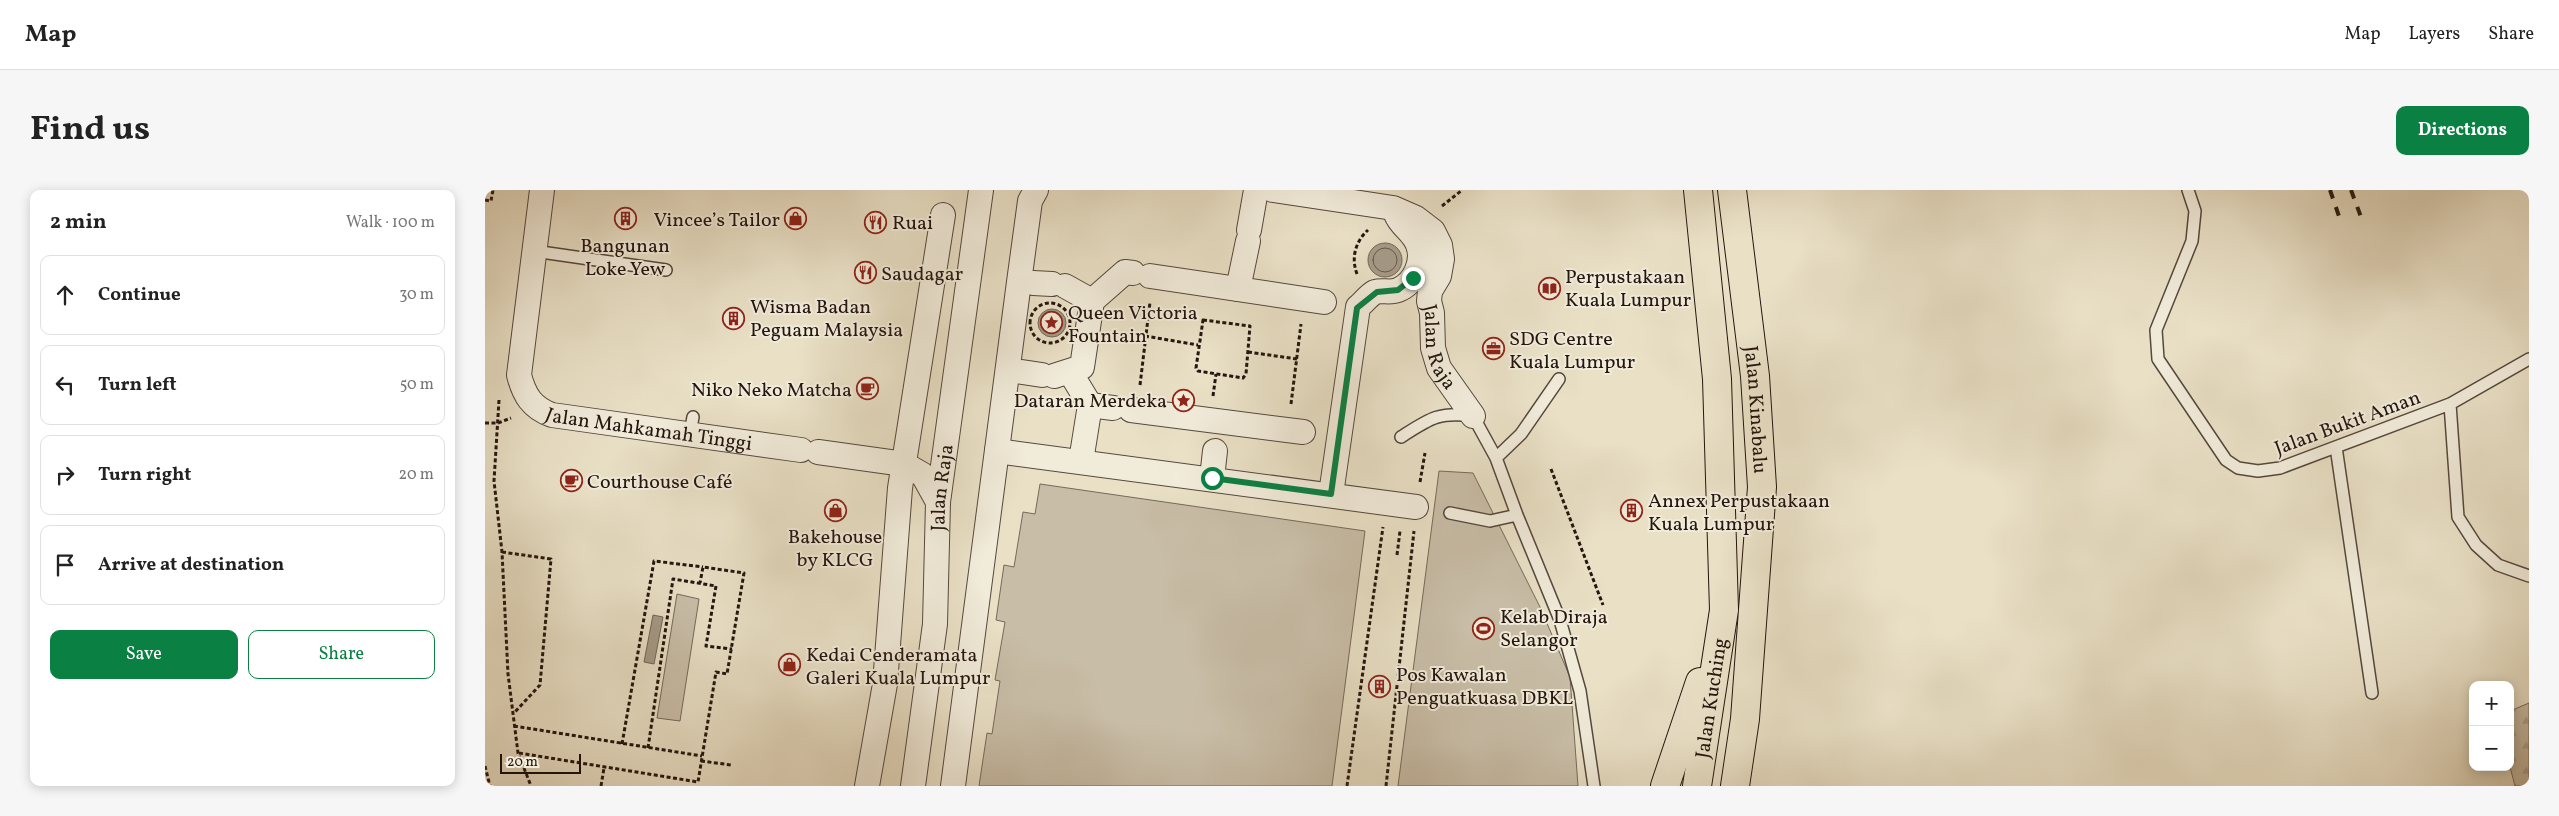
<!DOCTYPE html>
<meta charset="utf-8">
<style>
:root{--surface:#fff;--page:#f6f6f6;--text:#222;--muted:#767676;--line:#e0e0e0;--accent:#0b8043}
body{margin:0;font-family:Vollkorn,serif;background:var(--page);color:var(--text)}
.controls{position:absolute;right:15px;bottom:15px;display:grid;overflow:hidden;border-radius:10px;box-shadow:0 2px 12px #0003}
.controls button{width:45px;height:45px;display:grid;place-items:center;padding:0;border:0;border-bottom:1px solid var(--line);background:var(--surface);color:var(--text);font:25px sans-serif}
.scale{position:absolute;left:15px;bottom:12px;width:81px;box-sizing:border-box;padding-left:5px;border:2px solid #24150f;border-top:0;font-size:14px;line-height:18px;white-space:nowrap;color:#24150f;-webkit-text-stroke:4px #f1ebda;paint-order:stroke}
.stop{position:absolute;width:15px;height:15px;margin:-11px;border:4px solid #0b8043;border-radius:50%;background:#fff}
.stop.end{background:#0b8043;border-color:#fff;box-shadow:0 1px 5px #0008}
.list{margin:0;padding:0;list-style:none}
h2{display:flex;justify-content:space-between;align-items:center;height:65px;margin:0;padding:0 20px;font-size:21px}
h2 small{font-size:16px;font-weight:400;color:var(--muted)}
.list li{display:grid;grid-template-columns:32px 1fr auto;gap:15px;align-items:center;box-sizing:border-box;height:80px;margin:0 10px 10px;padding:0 10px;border:1px solid var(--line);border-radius:10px}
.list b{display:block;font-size:19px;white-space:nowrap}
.list em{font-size:16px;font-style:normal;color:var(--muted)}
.actions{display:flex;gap:10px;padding:15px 20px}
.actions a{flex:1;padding:11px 0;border:1px solid var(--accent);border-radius:10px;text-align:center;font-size:18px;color:var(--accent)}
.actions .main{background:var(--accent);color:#fff}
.icon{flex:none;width:28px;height:28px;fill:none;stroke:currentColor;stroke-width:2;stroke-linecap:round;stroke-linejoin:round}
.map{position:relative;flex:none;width:2044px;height:596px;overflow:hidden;border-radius:10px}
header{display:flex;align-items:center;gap:30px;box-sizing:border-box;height:70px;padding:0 25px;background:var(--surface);border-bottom:1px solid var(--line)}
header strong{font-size:24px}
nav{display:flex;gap:28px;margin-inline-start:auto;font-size:18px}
.intro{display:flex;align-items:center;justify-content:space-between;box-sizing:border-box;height:120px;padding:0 30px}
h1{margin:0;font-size:35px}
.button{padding:12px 22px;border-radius:10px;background:var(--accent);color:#fff;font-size:18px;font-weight:700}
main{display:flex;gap:30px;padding:0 30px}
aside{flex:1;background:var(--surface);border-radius:10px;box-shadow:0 2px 12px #0003}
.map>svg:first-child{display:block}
.grass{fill:#c8bda7;stroke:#76695b}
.forest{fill:url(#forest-firs);stroke:#76695b}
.water{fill:#a69b88;stroke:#726558}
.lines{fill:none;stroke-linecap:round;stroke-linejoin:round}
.shore{stroke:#65584c;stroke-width:1}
.lane-casing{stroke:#55483d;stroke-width:14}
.street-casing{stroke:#55483d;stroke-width:26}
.highway-casing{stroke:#24150f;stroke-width:30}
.path{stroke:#24150f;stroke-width:3;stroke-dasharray:4 2.5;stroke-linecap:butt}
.lane{stroke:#f1ebda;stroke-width:11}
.street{stroke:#f1ebda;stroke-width:24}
.highway{stroke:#e9e0c6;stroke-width:28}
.rail{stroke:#24150f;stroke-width:4;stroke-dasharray:9 9;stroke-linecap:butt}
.route{stroke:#0b8043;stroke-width:6}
.labels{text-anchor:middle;stroke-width:4;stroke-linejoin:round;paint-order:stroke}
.poi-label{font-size:20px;fill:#24150f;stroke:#f1ebda;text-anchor:start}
.street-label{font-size:20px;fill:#24150f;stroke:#f1ebda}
</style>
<header>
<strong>Map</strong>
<nav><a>Map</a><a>Layers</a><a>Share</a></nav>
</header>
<div class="intro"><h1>Find us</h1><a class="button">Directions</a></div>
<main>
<aside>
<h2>2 min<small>Walk · 100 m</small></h2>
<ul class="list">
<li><svg class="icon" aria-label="ahead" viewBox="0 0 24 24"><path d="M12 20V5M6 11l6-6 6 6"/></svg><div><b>Continue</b></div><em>30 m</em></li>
<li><svg class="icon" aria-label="left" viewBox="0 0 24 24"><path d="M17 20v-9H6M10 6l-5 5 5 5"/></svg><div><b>Turn left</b></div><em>50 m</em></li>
<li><svg class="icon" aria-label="right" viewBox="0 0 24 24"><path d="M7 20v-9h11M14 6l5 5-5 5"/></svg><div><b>Turn right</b></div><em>20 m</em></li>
<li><svg class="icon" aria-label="arrive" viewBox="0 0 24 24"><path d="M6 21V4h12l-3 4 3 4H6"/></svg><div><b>Arrive at destination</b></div></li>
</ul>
<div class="actions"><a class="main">Save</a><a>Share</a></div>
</aside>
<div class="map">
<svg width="2044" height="596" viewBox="0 0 2044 596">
<defs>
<pattern id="forest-firs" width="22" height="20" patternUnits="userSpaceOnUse" patternTransform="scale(1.25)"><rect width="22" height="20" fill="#c8bda7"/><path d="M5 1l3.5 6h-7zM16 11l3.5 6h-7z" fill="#aca28f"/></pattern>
</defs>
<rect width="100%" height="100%" fill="#e9e0c6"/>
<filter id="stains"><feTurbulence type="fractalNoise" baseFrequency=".004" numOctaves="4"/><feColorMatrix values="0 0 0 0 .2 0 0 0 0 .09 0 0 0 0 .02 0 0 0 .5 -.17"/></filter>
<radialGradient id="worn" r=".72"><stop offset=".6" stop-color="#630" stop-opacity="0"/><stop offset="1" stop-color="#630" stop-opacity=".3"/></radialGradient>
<path class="grass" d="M 954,281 L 988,283 L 1055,417 L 1085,487 L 1093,596 L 913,596 Z
M 555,294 L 880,341 L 847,596 L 494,596 L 502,543 L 507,544 L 515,491 L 510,490 L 520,432 L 511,430 L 519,375 L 529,377 L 538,322 L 550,324 Z
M 192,404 L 214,409 L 195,531 L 172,528 Z"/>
<path class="forest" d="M 2044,513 L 2044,596 L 2030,596 L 2025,577 L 2025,521 Z"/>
<path class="water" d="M883 70a17 17 0 1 1 34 0a17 17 0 1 1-34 0Z
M553 133a14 14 0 1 1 28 0a14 14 0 1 1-28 0Z
M 168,425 L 178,427 L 169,474 L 159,472 Z"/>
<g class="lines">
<path class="shore" d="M888 70a12 12 0 1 1 24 0a12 12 0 1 1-24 0Z
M558 133a9 9 0 1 1 18 0a9 9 0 1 1-18 0Z"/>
<defs>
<path id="lane" d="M 1703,0 L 1710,21 L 1707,51 L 1671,140 L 1673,169 L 1741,270 L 1753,278 L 1773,281 L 1795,278 L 1965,214 L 2044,169
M 49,61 L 181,80
M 1965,214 L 1973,327 L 1991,355 L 2013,375 L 2044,386
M 205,243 L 208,227
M 916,247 C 944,229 954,221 988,226 L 1011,268 L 1032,325 L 1075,430 L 1095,501 L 1109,596
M 1851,257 L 1887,503
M 1011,268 L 1036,244 L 1074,189
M 965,323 L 1005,331 L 1032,325"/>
<g id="street">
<path id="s1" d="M 57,0 L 34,185 C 39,205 47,218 67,225 L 316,260"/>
<path id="s2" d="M 788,0 L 908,18 L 931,28 L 948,41 L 955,55 L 957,69 L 954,86 L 945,101 L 944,111 L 947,123 L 948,158 L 954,178 L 988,226"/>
<path d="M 764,40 L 771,0"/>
<path d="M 665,86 L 839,112"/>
<path d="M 548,93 L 567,94"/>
<path d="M 753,99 L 763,51"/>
<path d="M 607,111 L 640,82 L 648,83"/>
<path d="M 537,182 L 557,185"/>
<path d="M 585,182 L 605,215 L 596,271"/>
<path d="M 569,186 L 597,177 L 607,111 L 580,96"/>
<path d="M 605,215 L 628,218"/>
<path d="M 646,220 L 818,242"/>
<path d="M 512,261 L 931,317"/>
<path d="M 333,262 L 419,274 L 438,285 L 453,312"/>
<path d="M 727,288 L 730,261"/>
<path d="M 846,304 L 873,117 C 878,113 884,105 890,102 C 897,100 906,103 913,100 C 930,93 939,71 933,55 C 928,41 916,37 911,24"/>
<path d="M 382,596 L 400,494 L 415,298 L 458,25"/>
<path id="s3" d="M 428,596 L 450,434 L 453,312 L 496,0"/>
<path d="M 468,596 L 534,92 L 545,11 L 551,0"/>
</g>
<g id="highway">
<path id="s4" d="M 1247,0 L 1270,186 L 1277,297 L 1260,529 L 1250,596"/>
<path d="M 1180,596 L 1215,492"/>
<path id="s5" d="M 1212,596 L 1239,420 L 1232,189 L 1213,0"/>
</g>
</defs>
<use href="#lane" class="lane-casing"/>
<use href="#street" class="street-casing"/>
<use href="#highway" class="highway-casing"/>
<path class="path" d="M 0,10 L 6,11 L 8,0
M 957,16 L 976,1
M 872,84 C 866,68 870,52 883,40
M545 133a20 20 0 1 1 40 0a20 20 0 1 1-40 0Z
M 718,130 L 765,136 L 761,184 L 758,188 L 713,181 L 711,178 Z
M 660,146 L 713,155
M 763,162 L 812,169
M 655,195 L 665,112
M 728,206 L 731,184
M 14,210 L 9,291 L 17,362 L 23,484 L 33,563 L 46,596
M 806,214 L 816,134
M 0,233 L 13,233 L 26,228
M 1066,279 L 1118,415
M 935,292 L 940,263
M 17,362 L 66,369 L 55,495 L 28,524
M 912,365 L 915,341
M 29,536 L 217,566
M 137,554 L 169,371 L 218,377
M 163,558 L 188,389 L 231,396 L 221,456 L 247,459
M 34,563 L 213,592 L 231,482 L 242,484 L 259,383 L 218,377 L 215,393
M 216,571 L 246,575
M 0,576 L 5,596
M 116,596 L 119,578
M 862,596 L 898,337
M 901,596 L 929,341"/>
<use href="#lane" class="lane"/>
<use href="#street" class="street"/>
<use href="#highway" class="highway"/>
<path class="rail" d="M 1845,0 L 1856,32
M 1866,0 L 1876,27"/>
</g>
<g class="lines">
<path class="route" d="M 727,288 L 846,304 L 872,118 L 892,102 L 913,100 L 928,88"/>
</g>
<defs>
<symbol id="building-ring" viewBox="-11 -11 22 22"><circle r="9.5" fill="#f1ebda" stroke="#8f2418" stroke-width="1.5"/><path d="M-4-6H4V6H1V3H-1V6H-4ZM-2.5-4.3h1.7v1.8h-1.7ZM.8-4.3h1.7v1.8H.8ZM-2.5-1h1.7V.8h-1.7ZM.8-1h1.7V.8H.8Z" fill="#8f2418"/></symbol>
<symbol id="shop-ring" viewBox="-11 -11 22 22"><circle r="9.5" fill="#f1ebda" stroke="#8f2418" stroke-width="1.5"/><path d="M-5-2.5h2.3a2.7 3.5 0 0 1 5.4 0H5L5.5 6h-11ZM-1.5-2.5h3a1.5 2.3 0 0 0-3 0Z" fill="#8f2418"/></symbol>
<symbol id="restaurant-ring" viewBox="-11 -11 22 22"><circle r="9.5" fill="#f1ebda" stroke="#8f2418" stroke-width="1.5"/><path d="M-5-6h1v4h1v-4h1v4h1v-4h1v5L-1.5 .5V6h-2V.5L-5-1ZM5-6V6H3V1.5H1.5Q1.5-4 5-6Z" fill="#8f2418"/></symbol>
<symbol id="library-ring" viewBox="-11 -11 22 22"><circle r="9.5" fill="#f1ebda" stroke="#8f2418" stroke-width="1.5"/><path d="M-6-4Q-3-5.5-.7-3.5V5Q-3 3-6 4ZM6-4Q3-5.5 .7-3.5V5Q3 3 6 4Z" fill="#8f2418"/></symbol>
<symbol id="sight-ring" viewBox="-11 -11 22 22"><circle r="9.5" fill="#f1ebda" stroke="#8f2418" stroke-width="1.5"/><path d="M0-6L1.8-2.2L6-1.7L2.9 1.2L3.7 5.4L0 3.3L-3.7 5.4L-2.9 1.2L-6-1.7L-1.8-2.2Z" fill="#8f2418"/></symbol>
<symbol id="office-ring" viewBox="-11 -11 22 22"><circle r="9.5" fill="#f1ebda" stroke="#8f2418" stroke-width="1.5"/><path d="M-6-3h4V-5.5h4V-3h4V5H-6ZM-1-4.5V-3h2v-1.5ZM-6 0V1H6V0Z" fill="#8f2418"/></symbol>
<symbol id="cafe-ring" viewBox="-11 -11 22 22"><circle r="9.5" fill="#f1ebda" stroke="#8f2418" stroke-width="1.5"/><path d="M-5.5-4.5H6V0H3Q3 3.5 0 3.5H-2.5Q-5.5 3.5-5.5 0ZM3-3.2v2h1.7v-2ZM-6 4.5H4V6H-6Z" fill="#8f2418"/></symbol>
<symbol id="stadium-ring" viewBox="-11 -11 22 22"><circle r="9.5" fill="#f1ebda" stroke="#8f2418" stroke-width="1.5"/><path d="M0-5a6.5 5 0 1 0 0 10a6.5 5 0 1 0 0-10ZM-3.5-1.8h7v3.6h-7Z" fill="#8f2418"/></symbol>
</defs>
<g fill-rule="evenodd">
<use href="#building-ring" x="128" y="16" width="25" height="25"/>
<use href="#shop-ring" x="298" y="16" width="25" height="25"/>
<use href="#restaurant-ring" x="378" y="20" width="25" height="25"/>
<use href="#restaurant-ring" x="368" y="70" width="25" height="25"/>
<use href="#library-ring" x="1052" y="86" width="25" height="25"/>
<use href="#building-ring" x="236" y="116" width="25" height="25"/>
<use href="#sight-ring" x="554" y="120" width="25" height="25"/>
<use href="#office-ring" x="996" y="146" width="25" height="25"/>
<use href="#cafe-ring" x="370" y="186" width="25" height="25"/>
<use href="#sight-ring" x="686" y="198" width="25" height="25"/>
<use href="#cafe-ring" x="74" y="278" width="25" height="25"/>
<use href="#shop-ring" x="338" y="308" width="25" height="25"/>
<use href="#building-ring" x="1134" y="308" width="25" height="25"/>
<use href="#stadium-ring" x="986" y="426" width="25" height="25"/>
<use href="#shop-ring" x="292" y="462" width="25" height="25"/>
<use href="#building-ring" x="882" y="484" width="25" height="25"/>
</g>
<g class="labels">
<g class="poi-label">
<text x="295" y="36" text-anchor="end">Vincee’s Tailor</text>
<text x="407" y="39">Ruai</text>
<text x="140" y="62" text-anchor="middle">Bangunan<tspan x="140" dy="23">Loke Yew</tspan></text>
<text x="396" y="90">Saudagar</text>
<text x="1080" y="93">Perpustakaan<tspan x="1080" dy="23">Kuala Lumpur</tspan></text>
<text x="265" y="123">Wisma Badan<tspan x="265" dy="23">Peguam Malaysia</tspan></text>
<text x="583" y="129">Queen Victoria<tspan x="583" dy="23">Fountain</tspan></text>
<text x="1024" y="155">SDG Centre<tspan x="1024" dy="23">Kuala Lumpur</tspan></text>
<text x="367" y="206" text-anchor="end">Niko Neko Matcha</text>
<text x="682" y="217" text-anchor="end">Dataran Merdeka</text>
<text x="102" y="298">Courthouse Café</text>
<text x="1163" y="317">Annex Perpustakaan<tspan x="1163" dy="23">Kuala Lumpur</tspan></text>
<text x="350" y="353" text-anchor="middle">Bakehouse<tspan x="350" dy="23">by KLCG</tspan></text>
<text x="1015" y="433">Kelab Diraja<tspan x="1015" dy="23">Selangor</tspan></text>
<text x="321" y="471">Kedai Cenderamata<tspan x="321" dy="23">Galeri Kuala Lumpur</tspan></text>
<text x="911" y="491">Pos Kawalan<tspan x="911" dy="23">Penguatkuasa DBKL</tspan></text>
</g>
<g class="street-label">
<text dy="7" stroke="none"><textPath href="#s2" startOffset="290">Jalan Raja</textPath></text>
<text dy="7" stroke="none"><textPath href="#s4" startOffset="221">Jalan Kinabalu</textPath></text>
<text transform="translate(1862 232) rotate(-20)" y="7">Jalan Bukit Aman</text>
<text dy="7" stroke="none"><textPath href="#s1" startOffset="339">Jalan Mahkamah Tinggi</textPath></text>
<text dy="7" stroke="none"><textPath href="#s3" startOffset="300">Jalan Raja</textPath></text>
<text dy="7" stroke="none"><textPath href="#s5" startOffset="89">Jalan Kuching</textPath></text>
</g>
</g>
<rect width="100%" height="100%" filter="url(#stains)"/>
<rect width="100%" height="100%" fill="url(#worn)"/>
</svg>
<div class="controls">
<button>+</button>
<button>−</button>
</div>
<div class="scale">20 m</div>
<div class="stop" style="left:727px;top:288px"></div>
<div class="stop end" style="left:928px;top:88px"></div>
</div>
</main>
